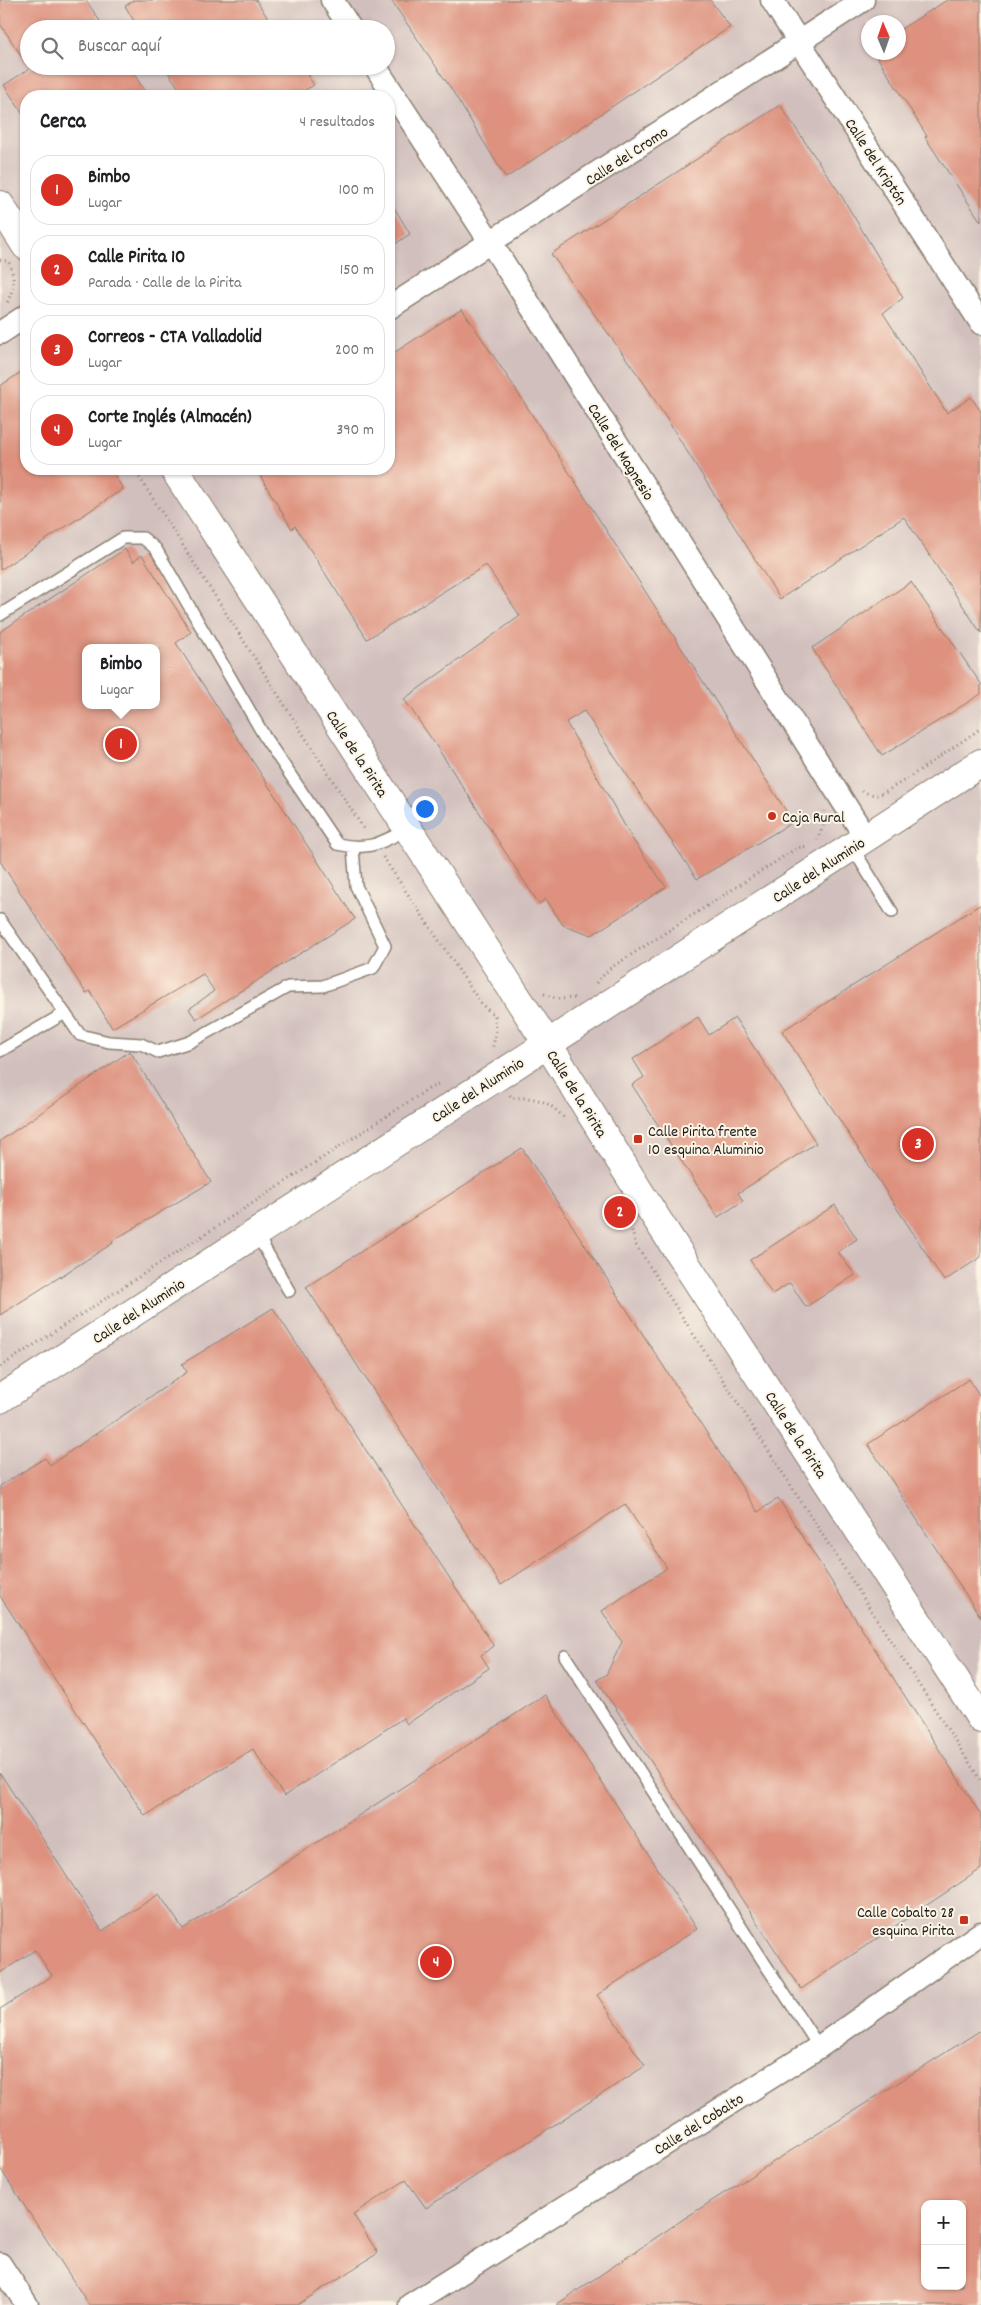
<!DOCTYPE html>
<html lang="es">
<meta charset="utf-8">
<style>
:root{--surface:#fff;--page:#f6f6f6;--text:#202124;--muted:#757577;--line:#e0e0e0;--accent:#d93025}
body{margin:0;font-family:Dekko,sans-serif;background:var(--page);color:var(--text)}
.controls{position:absolute;right:15px;bottom:15px;display:grid;overflow:hidden;border-radius:10px;box-shadow:0 1px 4px #0004}
.controls button{width:45px;height:45px;display:grid;place-items:center;padding:0;border:0;border-bottom:1px solid var(--line);background:var(--surface);color:var(--text);font:25px sans-serif}
.compass{position:absolute;left:861px;top:15px;width:45px;height:45px;border-radius:50%;background:var(--surface);box-shadow:0 1px 4px #0004;rotate:358deg}
.you{position:absolute;left:424px;top:808px;width:18px;height:18px;margin:-12px;border:4px solid #fff;border-radius:50%;background:#1a73e8;box-shadow:0 0 0 8px #1a73e833}
.badge{display:grid;place-items:center;width:32px;height:32px;border-radius:50%;background:var(--accent);color:#fff;font-size:16px;font-weight:700}
.pin{position:absolute;translate:-50% -50%;border:2px solid #fff;box-shadow:0 1px 5px #0006}
.popup{position:absolute;left:82px;top:644px;width:78px;height:65px;box-sizing:border-box;display:grid;place-content:center;border-radius:10px;background:var(--surface);filter:drop-shadow(0 1px 4px #0005);font-size:16px;white-space:nowrap;color:var(--muted)}
.popup b{font-size:19px;color:var(--text)}
.popup::after{content:'';position:absolute;left:50%;top:100%;margin-left:-10px;border:10px solid transparent;border-top-color:var(--surface)}
.list{margin:0;padding:0;list-style:none}
h2{display:flex;justify-content:space-between;align-items:center;height:65px;margin:0;padding:0 20px;font-size:21px}
h2 small{font-size:16px;font-weight:400;color:var(--muted)}
.list li{display:grid;grid-template-columns:32px 1fr auto;gap:15px;align-items:center;box-sizing:border-box;height:70px;margin:0 10px 10px;padding:0 10px;border:1px solid var(--line);border-radius:20px}
.list b{display:block;font-size:19px;white-space:nowrap}
.list p{margin:0;font-size:16px;white-space:nowrap;color:var(--muted)}
.list em{font-size:16px;font-style:normal;color:var(--muted)}
.icon{flex:none;width:28px;height:28px;fill:none;stroke:currentColor;stroke-width:2;stroke-linecap:round;stroke-linejoin:round}
.map{position:relative;flex:none;width:981px;height:2305px;overflow:hidden}
.search{position:absolute;background:var(--surface);box-shadow:0 1px 4px #0004;left:20px;top:20px;width:375px;height:55px;display:flex;align-items:center;gap:12px;box-sizing:border-box;padding:0 18px;border-radius:28px;color:var(--muted);font-size:19px}
.panel{position:absolute;background:var(--surface);box-shadow:0 1px 4px #0004;left:20px;top:90px;width:375px;height:385px;border-radius:20px}
.map>svg:first-child{display:block}
.industrial{fill:#d1bfbd;fill-rule:evenodd}
.building{fill:#dd917e;fill-rule:evenodd}
.lines{fill:none;stroke-linecap:round;stroke-linejoin:round}
.service-casing{stroke:#887e70;stroke-width:14}
.minor-casing{stroke:#887e70;stroke-width:25}
.tertiary-casing{stroke:#887e70;stroke-width:30}
.path{stroke:#887e70;stroke-width:3;stroke-dasharray:1 4;stroke-linecap:butt}
.service{stroke:#fff;stroke-width:11}
.minor{stroke:#fff;stroke-width:22}
.tertiary{stroke:#fff;stroke-width:28}
.poi-dot{fill:#c8321e;stroke:#fcf5e5;stroke-width:2}
.labels{text-anchor:middle;stroke-width:4;stroke-linejoin:round;paint-order:stroke}
.street-label{font-size:16px;fill:#1c1c1c;stroke:#fcf5e5}
.poi-label{font-size:16px;fill:#1c1c1c;stroke:#fcf5e5;text-anchor:start}
</style>
<div class="map">
<svg width="981" height="2305" viewBox="0 0 981 2305">
<rect width="100%" height="100%" fill="#fcf5e5"/>
<filter id="ink" filterUnits="userSpaceOnUse"><feTurbulence type="fractalNoise" baseFrequency=".02" numOctaves="2"/><feDisplacementMap in="SourceGraphic" scale="10" xChannelSelector="R" yChannelSelector="G"/><feConvolveMatrix kernelMatrix="1 2 1 2 8 2 1 2 1" color-interpolation-filters="sRGB"/></filter>
<filter id="wash" filterUnits="userSpaceOnUse"><feTurbulence type="fractalNoise" baseFrequency=".0096" numOctaves="4" result="noise"/><feDisplacementMap in="SourceGraphic" scale="20" xChannelSelector="R" yChannelSelector="G"/><feGaussianBlur stdDeviation="1.12" result="paint"/><feColorMatrix in="noise" values="0 0 0 0 0 0 0 0 0 0 0 0 0 0 0 0 0 1.4 0 .05"/><feComposite in="paint" operator="in"/></filter>
<g filter="url(#wash)">
<rect width="100%" height="100%" fill="#f5e1c5"/>
<path class="industrial" d="M 0,0 L 981,0 L 981,2305 L 0,2305 ZM 868,22 L 898,22 L 898,52 L 868,52 ZM 29,29 L 386,29 L 386,66 L 29,66 ZM 26,96 L 389,96 L 389,469 L 26,469 ZM 86,648 L 156,648 L 156,705 L 86,705 ZM 925,2204 L 962,2204 L 962,2286 L 925,2286 Z"/>
<g id="blocks">
<path class="building" d="M 0,0 L 86,0 L 105,29 L 29,29 L 29,67 L 0,24 Z
M 134,0 L 256,0 L 275,29 L 139,29 L 125,6 Z
M 391,0 L 710,0 L 730,27 L 506,178 L 450,87 Z
M 947,0 L 981,0 L 981,222 L 925,137 L 927,136 L 874,52 L 898,52 L 898,31 Z
M 34,66 L 129,66 L 148,96 L 26,96 L 26,119 L 4,85 Z
M 164,66 L 301,66 L 314,85 L 295,96 L 184,96 Z
M 780,105 L 839,192 L 903,298 L 883,313 L 947,413 L 971,397 L 981,412 L 981,633 L 904,517 L 780,599 L 646,386 L 551,254 Z
M 389,199 L 410,234 L 389,248 Z
M 462,309 L 513,385 L 793,822 L 697,879 L 584,711 L 566,722 L 633,840 L 666,887 L 592,935 L 563,925 L 546,899 L 539,904 L 435,744 L 404,699 L 520,616 L 486,565 L 367,639 L 295,526 L 292,529 L 256,469 L 389,469 L 389,356 Z
M 26,369 L 26,469 L 111,469 L 123,489 L 0,570 L 0,386 Z
M 125,549 L 133,562 L 142,555 L 191,632 L 176,643 L 355,919 L 196,1019 L 189,1009 L 214,991 L 203,974 L 112,1028 L 90,991 L 86,993 L 0,861 L 0,632 ZM 86,648 L 156,648 L 156,705 L 86,705 Z
M 911,582 L 981,684 L 981,694 L 882,756 L 812,648 Z
M 981,904 L 981,1257 L 944,1281 L 782,1031 Z
M 698,1017 L 709,1035 L 735,1018 L 816,1143 L 738,1193 L 743,1201 L 718,1217 L 632,1085 L 644,1077 L 633,1059 Z
M 130,1051 L 211,1182 L 112,1241 L 113,1243 L 0,1315 L 0,1141 Z
M 522,1148 L 758,1512 L 778,1498 L 981,1815 L 981,1869 L 801,1989 L 597,1680 L 606,1675 L 622,1642 L 602,1611 L 667,1568 L 625,1504 L 501,1585 L 306,1287 Z
M 835,1205 L 857,1239 L 838,1252 L 855,1275 L 806,1307 L 790,1283 L 772,1294 L 750,1260 Z
M 273,1308 L 494,1646 L 481,1655 L 489,1668 L 407,1724 L 403,1718 L 284,1796 L 253,1749 L 145,1816 L 0,1596 L 0,1486 L 45,1458 L 50,1465 L 187,1372 L 182,1364 Z
M 969,1379 L 981,1398 L 981,1618 L 868,1444 Z
M 545,1695 L 697,1929 L 597,1995 L 645,2066 L 426,2208 L 406,2180 L 353,2214 L 378,2253 L 297,2305 L 89,2305 L 0,2168 L 0,2009 L 52,1976 L 35,1950 L 0,1973 L 0,1773 L 102,1931 L 159,1894 L 183,1929 Z
M 981,2030 L 981,2305 L 556,2305 L 685,2218 ZM 925,2204 L 962,2204 L 962,2286 L 925,2286 Z"/>
</g>
</g>
<g filter="url(#ink)">
<use href="#blocks" fill-opacity="0" stroke="#887e70" stroke-width="1"/>
<g class="lines">
<defs>
<path id="service" d="M 0,615 L 123,538 L 143,538 L 156,549 L 266,739 L 337,844 C 370,851 380,843 408,829
M 852,847 L 892,912
M 0,920 L 80,1035 L 109,1042 L 141,1044 L 158,1052 L 190,1042 L 288,987 L 323,986 L 373,968 L 385,946 L 356,886 L 353,848
M 0,1051 L 65,1013
M 256,1233 L 289,1291
M 565,1656 L 819,2047"/>
<path id="minor" d="M 332,0 L 351,29
M 772,0 L 981,323
M 375,66 L 491,243 L 866,838
M 389,308 L 863,0
M 0,333 L 26,316
M 0,2264 L 27,2305
M 410,2305 L 819,2047 L 981,1933"/>
<path id="tertiary" d="M 0,205 L 26,246
M 174,469 L 547,1043 L 642,1196 L 981,1719
M 0,1399 L 981,763"/>
</defs>
<use href="#service" class="service-casing"/>
<use href="#minor" class="minor-casing"/>
<use href="#tertiary" class="tertiary-casing"/>
<path class="path" d="M 0,260 L 8,261 C 16,276 14,289 7,303
M 134,469 L 365,831
M 862,791 C 866,793 873,795 877,795 C 886,795 967,738 981,728
M 817,840 L 824,824 L 824,811
M 383,857 L 482,1005 L 495,1016 L 496,1033 L 492,1050
M 596,983 L 609,969 L 797,848 L 808,846
M 544,994 L 558,999 L 575,998
M 510,1095 L 512,1098 C 536,1097 548,1100 565,1119
M 629,1221 L 636,1245 L 981,1781
M 0,1367 L 430,1088 L 441,1084"/>
<use href="#service" class="service"/>
<use href="#minor" class="minor"/>
<use href="#tertiary" class="tertiary"/>
</g>
</g>
<g class="poi-dot">
<circle cx="772" cy="816" r="5"/>
<rect x="633" y="1134" width="10" height="10" rx="2.5"/>
<rect x="959" y="1915" width="10" height="10" rx="2.5"/>
</g>
<g class="labels">
<g class="street-label">
<text transform="translate(626 155) rotate(-33)" y="6">Calle del Cromo</text>
<text transform="translate(877 161) rotate(57)" y="6">Calle del Kriptón</text>
<text transform="translate(622 451) rotate(58)" y="6">Calle del Magnesio</text>
<text transform="translate(358 753) rotate(57)" y="6">Calle de la Pirita</text>
<text transform="translate(818 869) rotate(-33)" y="6">Calle del Aluminio</text>
<text transform="translate(477 1089) rotate(-33)" y="6">Calle del Aluminio</text>
<text transform="translate(578 1093) rotate(58)" y="6">Calle de la Pirita</text>
<text transform="translate(138 1310) rotate(-33)" y="6">Calle del Aluminio</text>
<text transform="translate(797 1434) rotate(57)" y="6">Calle de la Pirita</text>
<text transform="translate(698 2123) rotate(-32)" y="6">Calle del Cobalto</text>
</g>
<g class="poi-label">
<text x="782" y="822">Caja Rural</text>
<text x="648" y="1136">Calle Pirita frente<tspan x="648" dy="18">10 esquina Aluminio</tspan></text>
<text x="954" y="1917" text-anchor="end">Calle Cobalto 28<tspan x="954" dy="18">esquina Pirita</tspan></text>
</g>
</g>
</svg>
<div class="controls">
<button>+</button>
<button>−</button>
</div>
<svg class="compass" viewBox="-18 -18 36 36"><path d="M0-13l5 13h-10z" fill="#e53935"/><path d="M0 13l5-13h-10z" fill="#757577"/></svg>
<div class="you"></div>
<div class="pin badge" style="left:121px;top:744px">1</div>
<div class="popup"><b>Bimbo</b>Lugar</div>
<div class="pin badge" style="left:620px;top:1212px">2</div>
<div class="pin badge" style="left:918px;top:1144px">3</div>
<div class="pin badge" style="left:436px;top:1962px">4</div>
<div class="search"><svg class="icon" aria-label="search" viewBox="0 0 24 24"><circle cx="10" cy="10" r="6"/><path d="M15 15l6 6"/></svg>Buscar aquí</div>
<section class="panel">
<h2>Cerca<small>4 resultados</small></h2>
<ul class="list">
<li><span class="badge">1</span><div><b>Bimbo</b><p>Lugar</p></div><em>100 m</em></li>
<li><span class="badge">2</span><div><b>Calle Pirita 10</b><p>Parada · Calle de la Pirita</p></div><em>150 m</em></li>
<li><span class="badge">3</span><div><b>Correos - CTA Valladolid</b><p>Lugar</p></div><em>200 m</em></li>
<li><span class="badge">4</span><div><b>Corte Inglés (Almacén)</b><p>Lugar</p></div><em>390 m</em></li>
</ul>
</section>
</div>
